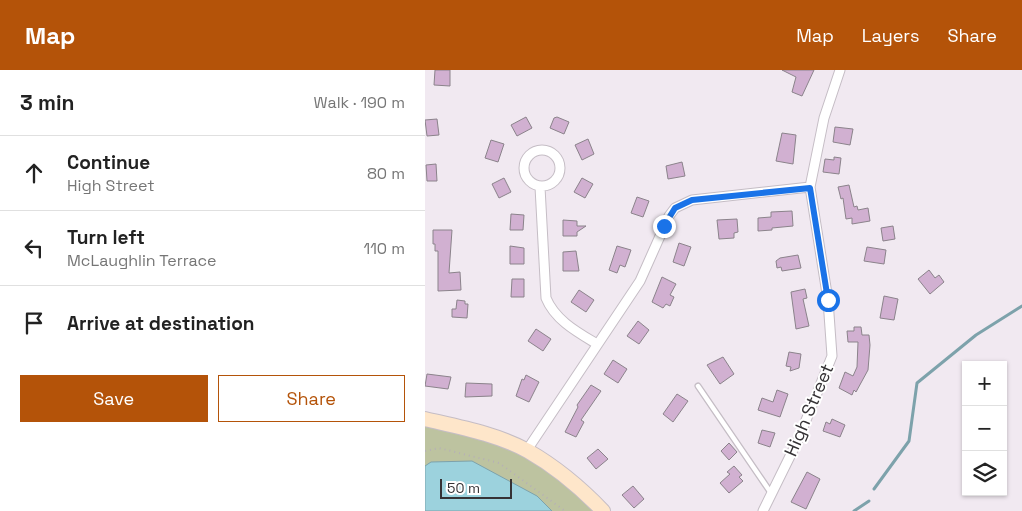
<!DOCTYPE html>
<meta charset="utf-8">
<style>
:root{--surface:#fff;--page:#f2f2f2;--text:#222;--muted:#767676;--line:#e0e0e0;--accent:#b45309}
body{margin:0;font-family:"Space Grotesk",sans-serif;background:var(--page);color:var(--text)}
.controls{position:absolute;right:15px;bottom:15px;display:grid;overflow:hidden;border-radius:0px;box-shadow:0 1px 4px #0004}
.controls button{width:45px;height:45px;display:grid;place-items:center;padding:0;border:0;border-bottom:1px solid var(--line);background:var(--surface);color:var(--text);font:25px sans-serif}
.scale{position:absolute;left:15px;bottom:12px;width:72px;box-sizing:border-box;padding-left:5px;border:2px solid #353235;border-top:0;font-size:14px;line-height:18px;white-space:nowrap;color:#353235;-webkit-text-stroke:4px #fff;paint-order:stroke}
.stop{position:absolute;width:15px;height:15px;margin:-11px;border:4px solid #1a73e8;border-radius:50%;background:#fff}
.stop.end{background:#1a73e8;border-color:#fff;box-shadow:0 1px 5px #0008}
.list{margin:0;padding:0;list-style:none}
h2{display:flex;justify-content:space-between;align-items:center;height:65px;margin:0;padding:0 20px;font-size:21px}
h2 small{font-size:16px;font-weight:400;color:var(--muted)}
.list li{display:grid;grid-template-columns:32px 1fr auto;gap:15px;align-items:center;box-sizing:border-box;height:75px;padding:0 20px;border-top:1px solid var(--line)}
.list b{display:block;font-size:19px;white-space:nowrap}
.list p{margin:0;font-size:16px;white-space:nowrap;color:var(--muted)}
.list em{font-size:16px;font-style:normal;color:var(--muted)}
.actions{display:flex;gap:10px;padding:15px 20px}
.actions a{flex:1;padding:11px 0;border:1px solid var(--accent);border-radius:0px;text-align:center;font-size:18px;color:var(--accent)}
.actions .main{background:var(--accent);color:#fff}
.icon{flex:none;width:28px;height:28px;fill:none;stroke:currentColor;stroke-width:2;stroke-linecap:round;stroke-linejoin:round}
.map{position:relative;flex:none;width:597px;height:441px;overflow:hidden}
header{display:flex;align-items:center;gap:30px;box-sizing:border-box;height:70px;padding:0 25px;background:var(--accent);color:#fff}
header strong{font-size:24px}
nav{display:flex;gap:28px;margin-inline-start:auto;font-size:18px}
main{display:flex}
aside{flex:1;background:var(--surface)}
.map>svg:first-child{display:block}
.green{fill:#bdc3a0}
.water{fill:#9cd2dd;stroke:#7da2ab}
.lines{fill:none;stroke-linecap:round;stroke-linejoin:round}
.stream{stroke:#7da2ab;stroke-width:3}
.building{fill:#d1b0d1;stroke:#8b838b}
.lane-casing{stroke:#c5bdc5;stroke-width:7}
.street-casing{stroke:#c5bdc5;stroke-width:11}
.secondary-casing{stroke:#c5bdc5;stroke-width:16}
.path{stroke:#b6b0b6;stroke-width:2;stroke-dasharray:1 4;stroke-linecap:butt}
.lane{stroke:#fff;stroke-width:4.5}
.street{stroke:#fff;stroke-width:9}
.secondary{stroke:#fee6ca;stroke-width:14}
.route{stroke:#1a73e8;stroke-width:6}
.labels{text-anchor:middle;stroke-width:4;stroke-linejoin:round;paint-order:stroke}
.street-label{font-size:18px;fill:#353235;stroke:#fff}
</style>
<header>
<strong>Map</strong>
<nav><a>Map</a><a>Layers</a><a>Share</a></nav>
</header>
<main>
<aside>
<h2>3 min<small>Walk · 190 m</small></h2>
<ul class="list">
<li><svg class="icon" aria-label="ahead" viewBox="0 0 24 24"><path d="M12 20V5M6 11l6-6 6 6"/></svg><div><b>Continue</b><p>High Street</p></div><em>80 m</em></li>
<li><svg class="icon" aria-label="left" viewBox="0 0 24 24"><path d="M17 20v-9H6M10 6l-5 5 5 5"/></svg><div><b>Turn left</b><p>McLaughlin Terrace</p></div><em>110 m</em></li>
<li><svg class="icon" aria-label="arrive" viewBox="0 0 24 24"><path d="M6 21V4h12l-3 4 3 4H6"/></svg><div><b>Arrive at destination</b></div></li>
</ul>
<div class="actions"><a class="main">Save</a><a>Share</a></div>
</aside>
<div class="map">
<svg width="597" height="441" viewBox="0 0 597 441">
<rect width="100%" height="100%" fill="#f1e9f1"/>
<path class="green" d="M 0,352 C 34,360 71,368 102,386 C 127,400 148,421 170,441 L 0,441 Z"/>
<path class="water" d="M 47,391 L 112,426 L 127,441 L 0,441 L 0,396 L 6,392 Z"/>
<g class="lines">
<path class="stream" d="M 449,419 L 484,371 L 492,313 L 551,265 L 597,236
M 429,441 L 444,431"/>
</g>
<path class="building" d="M 10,0 L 25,0 L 25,16 L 9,15 Z
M 357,0 L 389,0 L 377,26 L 367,22 L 371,7 Z
M 101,47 L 107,58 L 92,66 L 86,55 Z
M 132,47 L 144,52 L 139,64 L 125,58 L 129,48 Z
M 12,49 L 14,65 L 2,66 L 0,50 Z
M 410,57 L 428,59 L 425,75 L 408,72 Z
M 357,63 L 371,65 L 368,94 L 351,91 Z
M 163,69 L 169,84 L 157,90 L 150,75 Z
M 66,70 L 79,74 L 73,92 L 60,88 Z
M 409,87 L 416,88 L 414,104 L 398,102 L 400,89 L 409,90 Z
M 257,92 L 260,106 L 243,109 L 241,96 Z
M 11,94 L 12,111 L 2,111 L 1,95 Z
M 79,108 L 86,122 L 74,128 L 67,114 Z
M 157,108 L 168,114 L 160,128 L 149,122 Z
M 424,115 L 429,137 L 432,136 L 433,140 L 443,138 L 445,151 L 427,154 L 427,148 L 421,149 L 418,128 L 416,129 L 413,117 Z
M 212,127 L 224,131 L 218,147 L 206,143 Z
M 367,141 L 368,156 L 347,158 L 347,160 L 333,161 L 333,148 L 346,147 L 346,142 Z
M 86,144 L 99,145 L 98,160 L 85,160 Z
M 312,149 L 313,162 L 309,163 L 309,168 L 294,169 L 292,150 Z
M 138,150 L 152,151 L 152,156 L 161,156 L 152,162 L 152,166 L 138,166 Z
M 468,156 L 470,169 L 458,171 L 456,158 Z
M 8,160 L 27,160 L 24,203 L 35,202 L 36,220 L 13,221 L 13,181 L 10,181 L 10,174 L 8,174 Z
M 254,173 L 266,177 L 259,196 L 248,192 Z
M 85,176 L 99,178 L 99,194 L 85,194 Z
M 192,176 L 206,180 L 200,197 L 195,195 L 192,203 L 184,200 Z
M 442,177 L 461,180 L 459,194 L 439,191 Z
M 151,181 L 154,201 L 138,201 L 138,182 Z
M 373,185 L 376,198 L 357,201 L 356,197 L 352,198 L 351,191 L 355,188 Z
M 504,200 L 510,208 L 514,205 L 519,212 L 505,224 L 493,209 Z
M 237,207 L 251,214 L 245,225 L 249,227 L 245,236 L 241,234 L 238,238 L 227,232 Z
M 87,209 L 99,209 L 99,227 L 86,227 Z
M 380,219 L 382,228 L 378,229 L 384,256 L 371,259 L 366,222 Z
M 154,220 L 169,230 L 161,242 L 146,232 Z
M 459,226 L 473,229 L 469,250 L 455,248 Z
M 32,230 L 40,231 L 40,234 L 43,234 L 42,248 L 27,247 L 27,239 L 31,239 Z
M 213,251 L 224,260 L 214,274 L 202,266 Z
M 429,257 L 436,257 L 437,265 L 444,265 L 445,275 L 443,300 L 431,322 L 429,320 L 427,325 L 414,318 L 420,302 L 428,306 L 432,297 L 433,272 L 423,272 L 422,261 L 429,261 Z
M 111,259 L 126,269 L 118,281 L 103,271 Z
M 364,282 L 376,284 L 374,298 L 365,301 L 366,297 L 361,296 Z
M 298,287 L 309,304 L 295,314 L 282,295 Z
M 188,290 L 202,299 L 193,313 L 179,304 Z
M 2,304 L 26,307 L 23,319 L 0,316 Z
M 101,305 L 114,312 L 104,332 L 91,326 L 97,309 L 99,310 Z
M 41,313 L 67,314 L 67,326 L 40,327 Z
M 166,315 L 176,321 L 156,350 L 159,352 L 151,367 L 140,362 L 153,337 L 152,335 Z
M 352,320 L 363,324 L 355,347 L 333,340 L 337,328 L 348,332 Z
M 252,324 L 263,331 L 248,352 L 238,344 Z
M 407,349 L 420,355 L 415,367 L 398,361 L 401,352 L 405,354 Z
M 337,360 L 350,363 L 345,377 L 333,373 Z
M 304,373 L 312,382 L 304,390 L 296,381 Z
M 173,379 L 183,389 L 171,399 L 162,388 Z
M 309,396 L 317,405 L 314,407 L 318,411 L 304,423 L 295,413 L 305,404 L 302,402 Z
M 382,402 L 395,409 L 381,439 L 366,432 Z
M 208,416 L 219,429 L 209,438 L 197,425 Z"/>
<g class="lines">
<defs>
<path id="lane" d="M 273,316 L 346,423"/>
<path id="street" d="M99 98a18 18 0 1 1 36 0a18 18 0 1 1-36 0Z
M 115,117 L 121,228 C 130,250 152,262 172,274
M 102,380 L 215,211 L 244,146 L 250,138 L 267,130 L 385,117
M 338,441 L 373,370 L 407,286 L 403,230 L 385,117 L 399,48 L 415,0"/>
<path id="secondary" d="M 0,349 C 34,357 72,364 103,381 C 131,397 156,418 178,441"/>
</defs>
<use href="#lane" class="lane-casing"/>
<use href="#street" class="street-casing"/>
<use href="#secondary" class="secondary-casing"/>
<path class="path" d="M 0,381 L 14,378 L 74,393 L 140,441"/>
<use href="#lane" class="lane"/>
<use href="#street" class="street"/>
<use href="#secondary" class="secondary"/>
</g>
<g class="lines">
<path class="route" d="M 239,156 L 250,138 L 267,130 L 385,118 L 403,230"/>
</g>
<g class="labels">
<g class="street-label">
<text transform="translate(384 340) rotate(-67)" y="6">High Street</text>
</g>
</g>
</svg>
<div class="controls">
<button>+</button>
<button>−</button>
<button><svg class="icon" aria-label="layers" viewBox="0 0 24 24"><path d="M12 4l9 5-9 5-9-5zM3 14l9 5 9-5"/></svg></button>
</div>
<div class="scale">50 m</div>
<div class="stop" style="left:403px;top:230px"></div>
<div class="stop end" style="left:239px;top:156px"></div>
</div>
</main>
